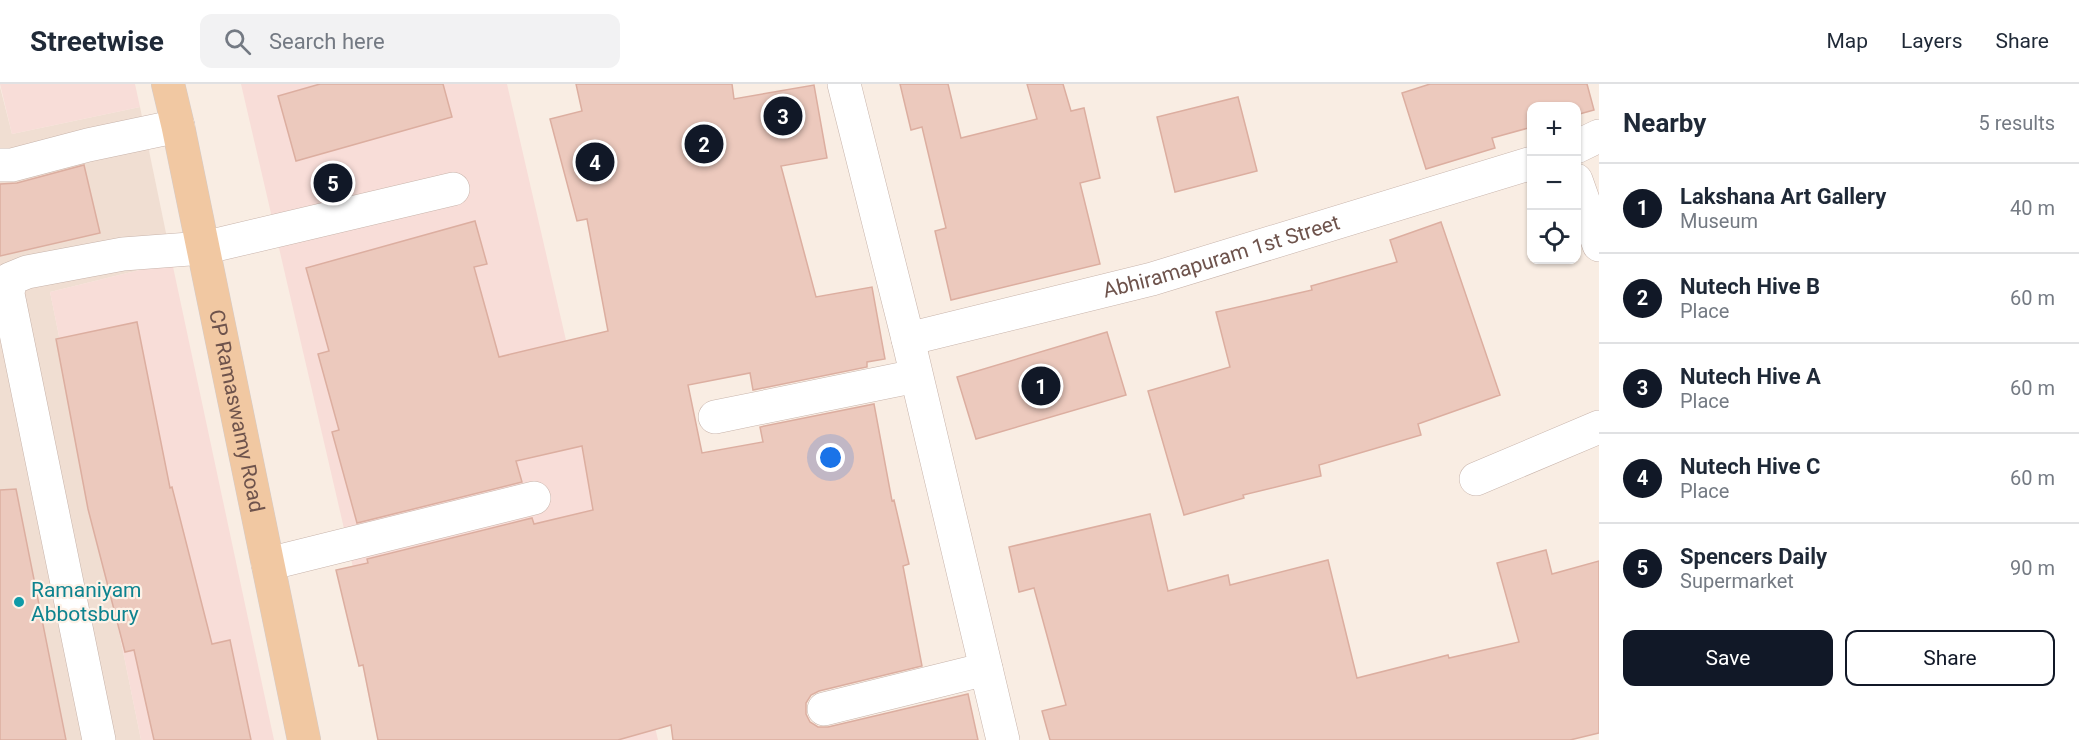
<!DOCTYPE html>
<meta charset="utf-8">
<style>
:root{--surface:#fff;--page:#f2f2f3;--text:#1f2937;--muted:#747a83;--line:#e0e1e3;--accent:#111827}
body{margin:0;font-family:Roboto,sans-serif;background:var(--page);color:var(--text)}
.controls{position:absolute;right:18px;top:18px;display:grid;overflow:hidden;border-radius:12px;box-shadow:0 2px 4px #0004}
.controls button{width:54px;height:54px;display:grid;place-items:center;padding:0;border:0;border-bottom:2px solid var(--line);background:var(--surface);color:var(--text);font:30px sans-serif}
.you{position:absolute;left:831px;top:374px;width:21px;height:21px;margin:-15px;border:4px solid #fff;border-radius:50%;background:#1a73e8;box-shadow:0 0 0 9px #1a73e833}
.badge{display:grid;place-items:center;width:39px;height:39px;border-radius:50%;background:var(--accent);color:#fff;font-size:20px;font-weight:700}
.pin{position:absolute;translate:-50% -50%;border:3px solid #fff;box-shadow:0 2px 6px #0006}
.list{margin:0;padding:0;list-style:none}
h2{display:flex;justify-content:space-between;align-items:center;height:78px;margin:0;padding:0 24px;font-size:26px}
h2 small{font-size:20px;font-weight:400;color:var(--muted)}
.list li{display:grid;grid-template-columns:39px 1fr auto;gap:18px;align-items:center;box-sizing:border-box;height:90px;padding:0 24px;border-top:2px solid var(--line)}
.list b{display:block;font-size:22px;white-space:nowrap}
.list p{margin:0;font-size:20px;white-space:nowrap;color:var(--muted)}
.list em{font-size:20px;font-style:normal;color:var(--muted)}
.actions{display:flex;gap:12px;padding:18px 24px}
.actions a{flex:1;padding:14px 0;border:2px solid var(--accent);border-radius:12px;text-align:center;font-size:21px;color:var(--accent)}
.actions .main{background:var(--accent);color:#fff}
.icon{flex:none;width:33px;height:33px;fill:none;stroke:currentColor;stroke-width:2;stroke-linecap:round;stroke-linejoin:round}
.map{position:relative;flex:none;width:1599px;height:656px;overflow:hidden}
header{display:flex;align-items:center;gap:36px;box-sizing:border-box;height:84px;padding:0 30px;background:var(--surface);border-bottom:2px solid var(--line)}
header strong{font-size:28px}
nav{display:flex;gap:33px;margin-inline-start:auto;font-size:21px}
.search{width:420px;height:54px;background:var(--page);display:flex;align-items:center;gap:15px;box-sizing:border-box;padding:0 21px;border-radius:12px;color:var(--muted);font-size:22px}
main{display:flex}
aside{flex:1;background:var(--surface)}
.map>svg:first-child{display:block}
.residential{fill:#f0ded2}
.commercial{fill:#f8ddd8}
.building{fill:#ecc9bd;stroke:#dcaea0;stroke-width:1.5}
.lines{fill:none;stroke-linecap:round;stroke-linejoin:round}
.minor-casing{stroke:#c8b4ab;stroke-width:34}
.major-casing{stroke:#d4cbc9;stroke-width:34}
.minor{stroke:#fff;stroke-width:33}
.major{stroke:#f1c8a2;stroke-width:33}
.culture-dot{fill:#0f9aa8;stroke:#fdf2e8;stroke-width:2}
.labels{text-anchor:middle;stroke-width:4.5;stroke-linejoin:round;paint-order:stroke}
.street-label{font-size:21px;fill:#6e534c;stroke:#fdf2e8}
.culture-label{font-size:21px;fill:#0d838f;stroke:#fdf2e8;text-anchor:start}
</style>
<header>
<strong>Streetwise</strong>
<div class="search"><svg class="icon" aria-label="search" viewBox="0 0 24 24"><circle cx="10" cy="10" r="6"/><path d="M15 15l6 6"/></svg>Search here</div>
<nav><a>Map</a><a>Layers</a><a>Share</a></nav>
</header>
<main>
<div class="map">
<svg width="1599" height="656" viewBox="0 0 1599 656">
<rect width="100%" height="100%" fill="#f9ede3"/>
<path class="residential" d="M 0,3 L 12,50 L 140,23 L 172,178 L 50,208 L 141,656 L 0,656 Z"/>
<path class="commercial" d="M 0,0 L 135,0 L 140,23 L 12,50 Z
M 241,0 L 507,0 L 658,656 L 393,656 Z
M 172,178 L 274,656 L 141,656 L 50,208 Z"/>
<path class="building" d="M 320,0 L 443,0 L 452,33 L 296,77 L 278,12 Z
M 576,0 L 732,0 L 734,15 L 814,1 L 827,74 L 781,82 L 816,213 L 872,203 L 885,275 L 867,278 L 867,283 L 753,306 L 750,289 L 688,301 L 702,369 L 763,358 L 760,343 L 874,320 L 892,417 L 894,416 L 909,480 L 903,482 L 922,582 L 819,607 L 811,611 L 806,619 L 806,630 L 810,638 L 818,643 L 828,643 L 968,610 L 978,656 L 673,656 L 671,641 L 618,656 L 378,656 L 363,581 L 359,582 L 336,486 L 368,479 L 367,475 L 532,434 L 534,440 L 593,426 L 582,362 L 516,377 L 522,398 L 357,439 L 332,348 L 339,346 L 318,270 L 329,267 L 306,184 L 475,137 L 487,180 L 474,183 L 499,273 L 608,247 L 587,135 L 577,137 L 550,35 L 582,27 Z
M 900,0 L 948,0 L 961,54 L 1037,35 L 1027,0 L 1063,0 L 1071,27 L 1084,24 L 1100,94 L 1080,99 L 1100,180 L 951,216 L 935,147 L 946,144 L 922,43 L 911,46 Z
M 1430,0 L 1587,0 L 1594,26 L 1576,31 L 1576,22 L 1532,22 L 1532,43 L 1492,54 L 1495,64 L 1426,85 L 1402,9 Z
M 1238,13 L 1257,87 L 1175,108 L 1157,33 Z
M 84,81 L 100,149 L 0,172 L 0,100 L 17,99 Z
M 1441,138 L 1500,311 L 1418,340 L 1421,351 L 1319,381 L 1321,392 L 1243,411 L 1244,414 L 1184,431 L 1148,307 L 1230,283 L 1216,228 L 1312,206 L 1311,202 L 1397,178 L 1390,156 Z
M 137,238 L 170,404 L 172,403 L 212,560 L 230,556 L 251,656 L 154,656 L 134,566 L 125,568 L 88,425 L 56,255 Z
M 1107,248 L 1126,311 L 976,355 L 957,293 Z
M 16,405 L 66,656 L 0,656 L 0,406 Z
M 1150,430 L 1168,507 L 1228,491 L 1230,501 L 1328,476 L 1357,594 L 1448,571 L 1449,574 L 1519,558 L 1497,479 L 1546,466 L 1552,490 L 1599,477 L 1599,649 L 1570,656 L 1050,656 L 1042,627 L 1066,621 L 1034,504 L 1019,508 L 1009,463 Z"/>
<g class="lines">
<defs>
<g id="minor">
<path d="M 844,0 L 908,255 L 1003,656"/>
<path d="M 1576,63 L 1599,52"/>
<path d="M 0,81 L 12,81 L 88,61 L 178,42"/>
<path d="M 1576,96 L 1599,161"/>
<path id="s1" d="M 908,255 L 1152,195 L 1532,79"/>
<path d="M 715,333 L 916,292"/>
<path d="M 1476,395 L 1599,343"/>
<path d="M 268,480 L 534,414"/>
<path d="M 824,625 L 986,585"/>
<path d="M 99,656 L 8,210 L 10,195 L 27,188 L 123,170 L 203,164 L 453,105"/>
</g>
<g id="major">
<path id="s2" d="M 168,0 L 178,42 L 304,656"/>
</g>
</defs>
<use href="#minor" class="minor-casing"/>
<use href="#major" class="major-casing"/>
<use href="#minor" class="minor"/>
<use href="#major" class="major"/>
</g>
<circle class="culture-dot" cx="19" cy="518" r="6"/>
<g class="labels">
<g class="street-label">
<text dy="7" stroke="none"><textPath href="#s1" startOffset="324">Abhiramapuram 1st Street</textPath></text>
<text dy="7" stroke="none"><textPath href="#s2" startOffset="334">CP Ramaswamy Road</textPath></text>
</g>
<g class="culture-label">
<text x="31" y="513">Ramaniyam<tspan x="31" dy="24">Abbotsbury</tspan></text>
</g>
</g>
</svg>
<div class="controls">
<button>+</button>
<button>−</button>
<button><svg class="icon" aria-label="locate" viewBox="0 0 24 24"><circle cx="12" cy="12" r="6"/><path d="M12 2v4M12 18v4M2 12h4M18 12h4"/></svg></button>
</div>
<div class="you"></div>
<div class="pin badge" style="left:1041px;top:302px">1</div>
<div class="pin badge" style="left:704px;top:60px">2</div>
<div class="pin badge" style="left:783px;top:32px">3</div>
<div class="pin badge" style="left:595px;top:78px">4</div>
<div class="pin badge" style="left:333px;top:99px">5</div>
</div>
<aside>
<h2>Nearby<small>5 results</small></h2>
<ul class="list">
<li><span class="badge">1</span><div><b>Lakshana Art Gallery</b><p>Museum</p></div><em>40 m</em></li>
<li><span class="badge">2</span><div><b>Nutech Hive B</b><p>Place</p></div><em>60 m</em></li>
<li><span class="badge">3</span><div><b>Nutech Hive A</b><p>Place</p></div><em>60 m</em></li>
<li><span class="badge">4</span><div><b>Nutech Hive C</b><p>Place</p></div><em>60 m</em></li>
<li><span class="badge">5</span><div><b>Spencers Daily</b><p>Supermarket</p></div><em>90 m</em></li>
</ul>
<div class="actions"><a class="main">Save</a><a>Share</a></div>
</aside>
</main>
